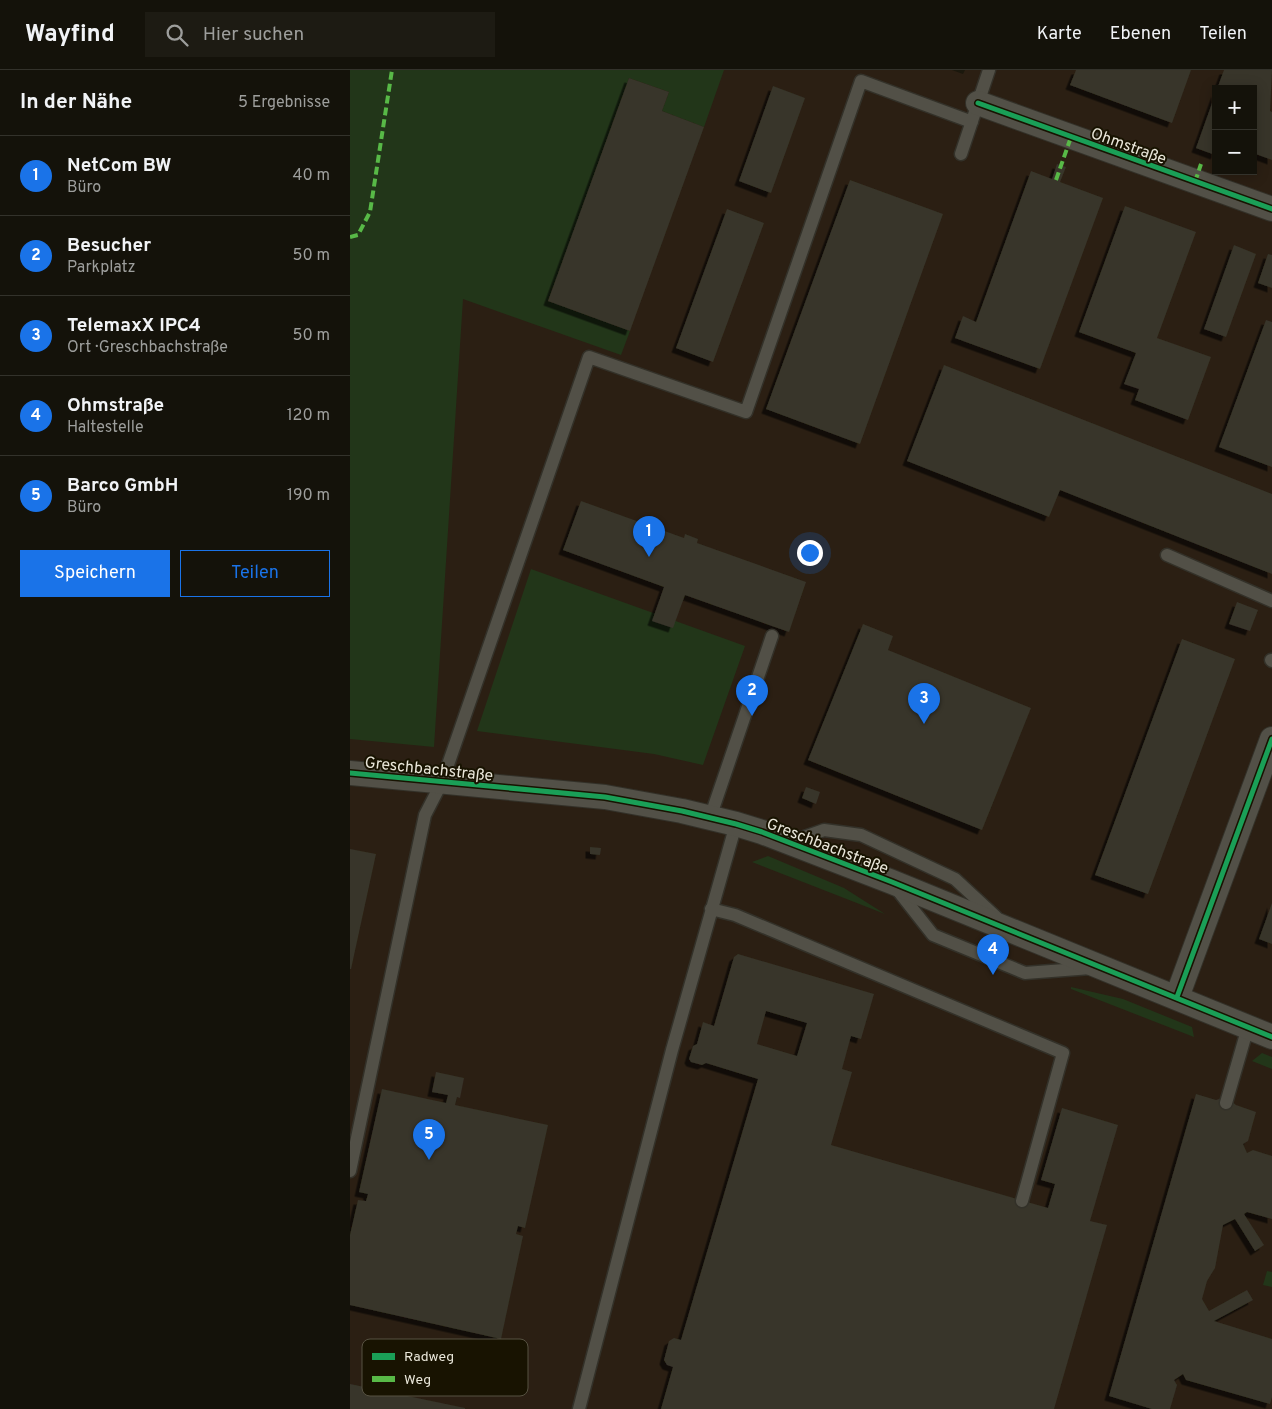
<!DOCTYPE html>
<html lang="de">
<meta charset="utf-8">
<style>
:root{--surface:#14120a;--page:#1d1b13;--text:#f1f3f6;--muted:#9d9e9c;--line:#33322b;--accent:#1a73e8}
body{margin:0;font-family:Overpass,sans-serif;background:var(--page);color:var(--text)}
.controls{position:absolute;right:15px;top:15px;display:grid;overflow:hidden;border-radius:0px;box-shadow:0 2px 12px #0003}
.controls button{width:45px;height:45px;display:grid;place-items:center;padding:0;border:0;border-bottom:1px solid var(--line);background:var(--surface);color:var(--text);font:25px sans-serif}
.you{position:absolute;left:459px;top:482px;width:18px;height:18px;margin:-12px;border:4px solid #fff;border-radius:50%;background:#1a73e8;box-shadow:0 0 0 8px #1a73e833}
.badge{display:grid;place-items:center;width:32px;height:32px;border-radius:50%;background:var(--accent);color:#fff;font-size:16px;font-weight:700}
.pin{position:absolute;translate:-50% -41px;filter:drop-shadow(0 1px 2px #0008)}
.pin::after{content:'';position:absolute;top:26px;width:18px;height:15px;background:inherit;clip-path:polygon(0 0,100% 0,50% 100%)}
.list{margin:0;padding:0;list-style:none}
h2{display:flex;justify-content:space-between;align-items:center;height:65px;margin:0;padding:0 20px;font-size:21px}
h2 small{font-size:16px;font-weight:400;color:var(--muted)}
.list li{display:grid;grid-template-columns:32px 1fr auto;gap:15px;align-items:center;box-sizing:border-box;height:80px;padding:0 20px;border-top:1px solid var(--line)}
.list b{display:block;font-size:19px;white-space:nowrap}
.list p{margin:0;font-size:16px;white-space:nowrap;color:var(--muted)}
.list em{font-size:16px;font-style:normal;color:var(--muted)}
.actions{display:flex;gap:10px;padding:15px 20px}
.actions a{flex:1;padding:11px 0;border:1px solid var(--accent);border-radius:0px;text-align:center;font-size:18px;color:var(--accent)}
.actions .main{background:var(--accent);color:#fff}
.icon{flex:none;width:28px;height:28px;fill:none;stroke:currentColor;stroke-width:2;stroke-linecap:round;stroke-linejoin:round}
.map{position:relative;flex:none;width:922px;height:1339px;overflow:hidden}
header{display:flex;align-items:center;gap:30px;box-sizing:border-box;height:70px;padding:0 25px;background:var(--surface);border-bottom:1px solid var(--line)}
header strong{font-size:24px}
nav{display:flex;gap:28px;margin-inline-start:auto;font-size:18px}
.search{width:350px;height:45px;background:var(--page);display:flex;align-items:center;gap:12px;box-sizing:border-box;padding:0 18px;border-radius:0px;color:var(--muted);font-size:19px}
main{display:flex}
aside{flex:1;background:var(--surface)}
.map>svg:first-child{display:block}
.commercial{fill:#2b1f13;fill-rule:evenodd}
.green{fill:#223619}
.building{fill:#373529;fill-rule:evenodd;filter:url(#shadow)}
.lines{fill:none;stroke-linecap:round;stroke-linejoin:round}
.lane-casing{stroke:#333129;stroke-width:15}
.street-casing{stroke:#333129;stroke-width:26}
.lane{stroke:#525047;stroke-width:12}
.street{stroke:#525047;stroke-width:24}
.quiet{stroke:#58b947;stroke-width:4;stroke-dasharray:8 4;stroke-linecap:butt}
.cycleway-casing{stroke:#181301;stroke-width:8}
.cycleway{stroke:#1a9f57;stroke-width:5}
.labels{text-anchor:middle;stroke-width:4;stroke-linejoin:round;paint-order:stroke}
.street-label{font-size:16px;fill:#e9e6d9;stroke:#181301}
.key{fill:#181301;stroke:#575242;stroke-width:1}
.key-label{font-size:14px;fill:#e9e6d9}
</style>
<header>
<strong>Wayfind</strong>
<div class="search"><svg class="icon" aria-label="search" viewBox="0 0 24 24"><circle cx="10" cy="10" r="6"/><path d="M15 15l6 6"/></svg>Hier suchen</div>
<nav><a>Karte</a><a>Ebenen</a><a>Teilen</a></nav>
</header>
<main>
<aside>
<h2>In der Nähe<small>5 Ergebnisse</small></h2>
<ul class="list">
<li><span class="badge">1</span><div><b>NetCom BW</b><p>Büro</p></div><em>40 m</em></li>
<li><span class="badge">2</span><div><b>Besucher</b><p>Parkplatz</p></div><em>50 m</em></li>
<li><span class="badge">3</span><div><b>TelemaxX IPC4</b><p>Ort · Greschbachstraße</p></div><em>50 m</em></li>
<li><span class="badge">4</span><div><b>Ohmstraße</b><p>Haltestelle</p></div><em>120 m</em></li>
<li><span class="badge">5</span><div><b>Barco GmbH</b><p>Büro</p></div><em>190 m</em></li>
</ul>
<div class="actions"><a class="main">Speichern</a><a>Teilen</a></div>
</aside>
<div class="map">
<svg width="922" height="1339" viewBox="0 0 922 1339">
<defs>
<filter id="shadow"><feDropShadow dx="-4.5" dy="4.5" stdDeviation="0" flood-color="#0009"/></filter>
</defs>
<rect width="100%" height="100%" fill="#1b180d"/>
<path class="commercial" d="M 128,0 L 602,0 L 613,4 L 615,0 L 922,0 L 922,1339 L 0,1339 L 0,668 ZM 866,19 L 903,19 L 903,101 L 866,101 Z"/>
<path class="green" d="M 0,0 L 374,0 L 354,57 L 312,41 L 319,22 L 279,8 L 198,231 L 280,261 L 271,285 L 113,229 L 84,677 L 0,669 Z
M 181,499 L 395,576 L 353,695 L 304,684 L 127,661 Z
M 418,786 L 494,818 L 535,844 L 402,792 Z
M 721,917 L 773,929 L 842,957 L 844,967 L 721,919 Z
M 912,983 L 922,987 L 922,999 L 902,991 Z
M 917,1201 L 922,1202 L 922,1217 L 913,1215 Z"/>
<path class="building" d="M 726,0 L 841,0 L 822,53 L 720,15 Z
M 874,0 L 922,0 L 920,41 L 922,42 L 922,90 L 903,83 L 903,19 L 867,19 Z
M 279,8 L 319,22 L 312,41 L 354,57 L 280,261 L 198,231 Z
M 423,16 L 455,28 L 421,123 L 389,111 Z
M 866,22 L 866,83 L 865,85 L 846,78 Z
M 707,94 L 716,97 L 710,112 L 753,128 L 690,299 L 605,268 L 613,246 L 626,252 L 681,101 L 702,109 Z
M 500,110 L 593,144 L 510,374 L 416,339 Z
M 775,136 L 846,162 L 807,268 L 861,287 L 838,350 L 785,330 L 789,319 L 774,314 L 786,283 L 729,262 Z
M 377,139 L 414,153 L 363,292 L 326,278 Z
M 884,175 L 906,184 L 876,267 L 854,259 Z
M 918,184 L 922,185 L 922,218 L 908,213 Z
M 916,250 L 922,252 L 922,397 L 869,377 Z
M 594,295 L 922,424 L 922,504 L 710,420 L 699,447 L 557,391 Z
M 231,431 L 334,468 L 335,464 L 348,469 L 347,473 L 456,512 L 439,562 L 335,525 L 323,558 L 302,551 L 314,517 L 213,480 Z
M 887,532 L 908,540 L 900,561 L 879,554 Z
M 513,554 L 543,566 L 538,580 L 681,638 L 632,760 L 458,690 Z
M 832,569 L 885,589 L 798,824 L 745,805 Z
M 456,717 L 470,722 L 466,734 L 452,728 Z
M 240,777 L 251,778 L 250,785 L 240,784 Z
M 0,779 L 26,784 L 1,899 L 0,899 Z
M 922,833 L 922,874 L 909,869 Z
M 388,884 L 524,924 L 511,969 L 501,966 L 492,999 L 502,1002 L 481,1075 L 698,1138 L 705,1114 L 691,1110 L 712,1038 L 768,1055 L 740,1151 L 757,1155 L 704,1339 L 311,1339 L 323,1297 L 317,1295 L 314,1290 L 319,1271 L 324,1268 L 331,1270 L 408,1009 L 356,993 L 352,995 L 341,992 L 339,989 L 343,976 L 347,974 L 353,952 L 364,956 L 384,887 ZM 416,941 L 457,953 L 447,986 L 407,974 Z
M 86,1002 L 114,1008 L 110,1028 L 107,1027 L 105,1035 L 198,1055 L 175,1158 L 168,1156 L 166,1164 L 173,1166 L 151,1269 L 0,1235 L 0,1165 L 8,1130 L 16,1131 L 18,1124 L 9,1122 L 32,1019 L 96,1033 L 98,1025 L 82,1022 Z
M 846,1024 L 866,1030 L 872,1028 L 881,1031 L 886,1035 L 906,1042 L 898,1071 L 893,1074 L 897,1083 L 903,1080 L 922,1086 L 922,1149 L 897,1142 L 894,1144 L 914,1175 L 905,1181 L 885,1149 L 873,1155 L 865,1198 L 857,1211 L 852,1229 L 859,1241 L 897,1220 L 903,1230 L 864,1251 L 922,1269 L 922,1327 L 920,1334 L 836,1310 L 833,1304 L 824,1310 L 827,1315 L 820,1339 L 802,1339 L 759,1326 Z
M 0,1314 L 115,1338 L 115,1339 L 0,1339 Z"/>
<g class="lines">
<defs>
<path id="lane" d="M 611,84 L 639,0
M 817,485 L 922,531
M 921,590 L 922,591
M 360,748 L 422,566
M 440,772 L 474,760 L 511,765 L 605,809 L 646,847
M 546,818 L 583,865 L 675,903 L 741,898
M 361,839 L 385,845 L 713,983 L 672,1131
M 876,1033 L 898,957
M 0,1101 L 75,745 L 92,712 L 239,287 L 396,342 L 511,11 L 622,52
M 229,1339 L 322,980 L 386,754"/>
<path id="street" d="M 628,33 L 922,139
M 0,703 L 255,727 L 332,741 L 386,754 L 412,762 L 542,812 L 922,967
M 827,927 L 922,669"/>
</defs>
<use href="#lane" class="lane-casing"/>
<use href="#street" class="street-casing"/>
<use href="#lane" class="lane"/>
<use href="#street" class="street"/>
<path class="quiet" d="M 706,110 L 721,67
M 845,112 L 851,94
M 0,167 L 8,165 L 20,142 L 42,0"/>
<defs>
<path id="cycleway" d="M 628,33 L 922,139
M 0,703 L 255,727 L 332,741 L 386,754 L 412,762 L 542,812 L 922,967
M 827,927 L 922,669"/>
</defs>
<use href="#cycleway" class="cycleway-casing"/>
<use href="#cycleway" class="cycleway"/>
</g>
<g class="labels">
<g class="street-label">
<text transform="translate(779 75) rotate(20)" y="6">Ohmstraße</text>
<text transform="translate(79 698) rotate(6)" y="6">Greschbachstraße</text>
<text transform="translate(478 775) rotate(21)" y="6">Greschbachstraße</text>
</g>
</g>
<rect x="12" y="1269" width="166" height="57" rx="8" class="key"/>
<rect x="22" y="1283" width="23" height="7" fill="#1a9f57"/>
<rect x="22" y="1306" width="23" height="6" fill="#58b947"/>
<g class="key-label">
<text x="54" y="1291">Radweg</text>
<text x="54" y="1314">Weg</text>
</g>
</svg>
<div class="controls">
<button>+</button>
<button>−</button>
</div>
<div class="you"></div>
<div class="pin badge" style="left:299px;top:487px">1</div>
<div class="pin badge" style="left:402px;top:646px">2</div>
<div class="pin badge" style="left:574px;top:654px">3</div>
<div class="pin badge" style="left:643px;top:905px">4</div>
<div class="pin badge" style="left:79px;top:1090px">5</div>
</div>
</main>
